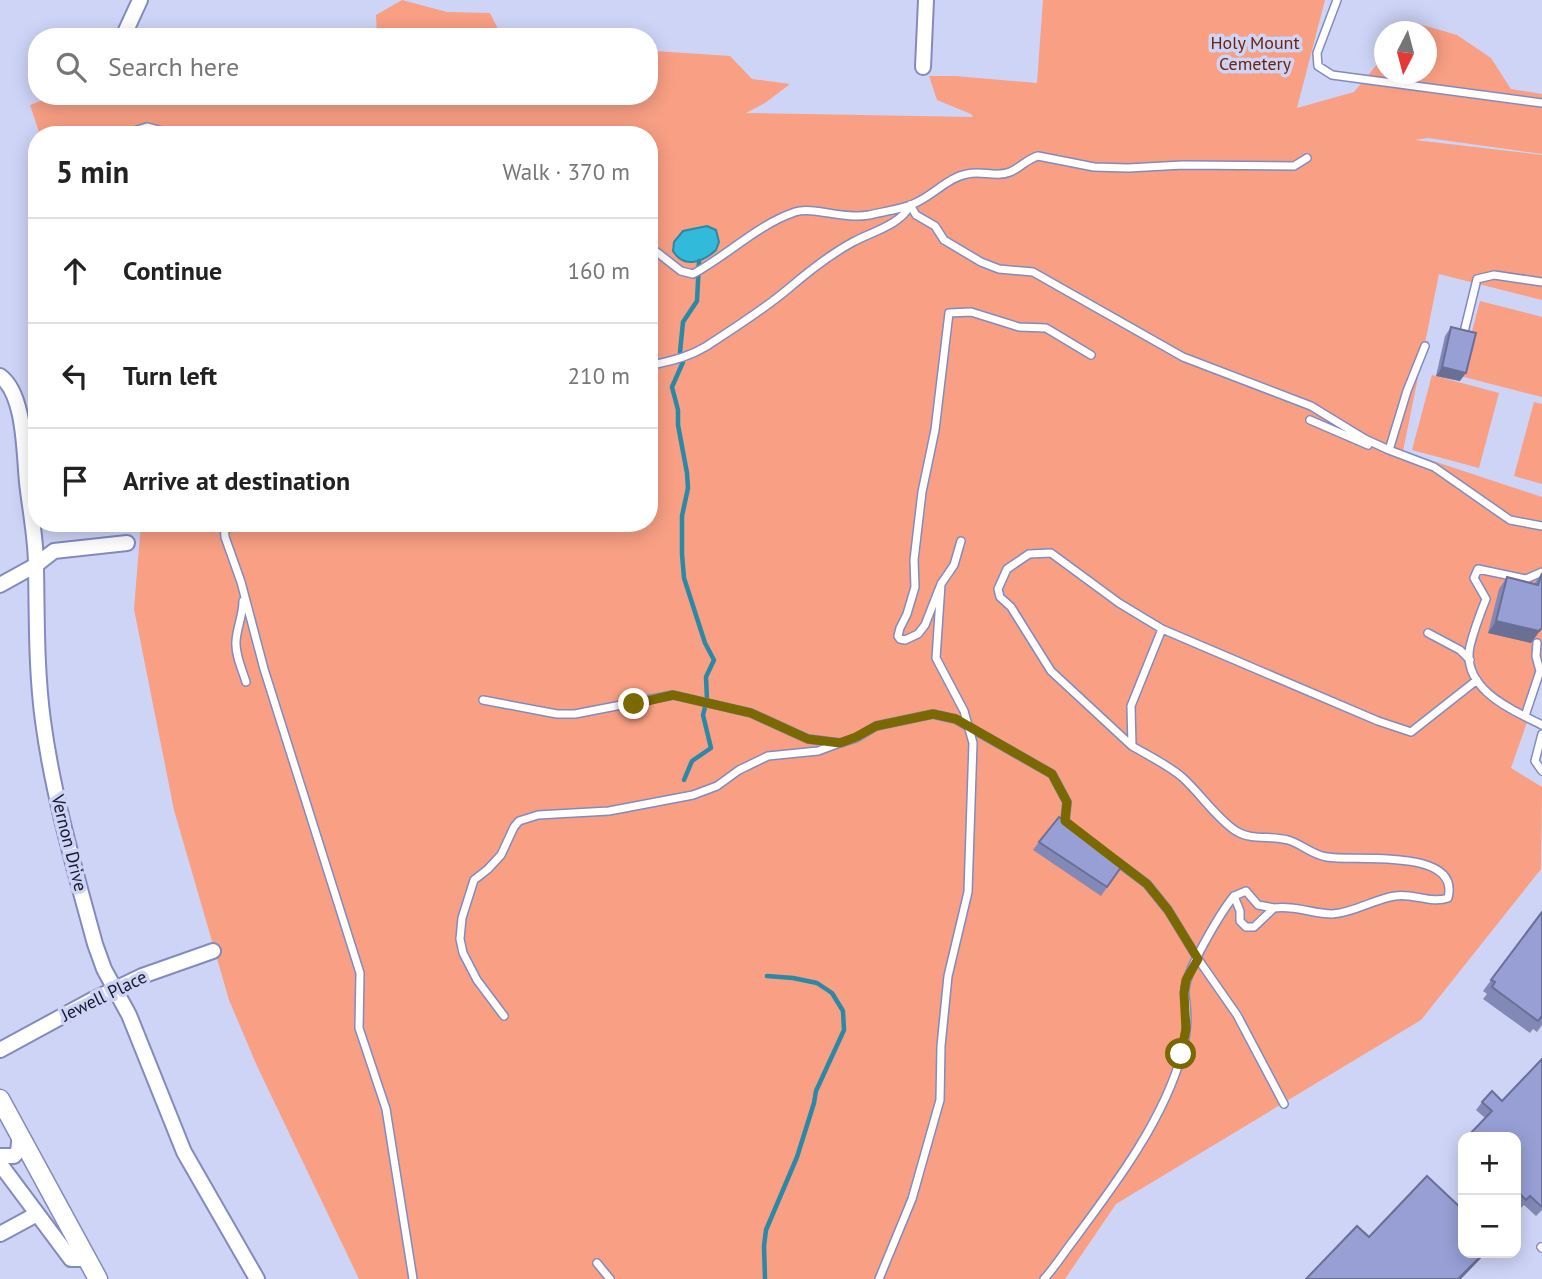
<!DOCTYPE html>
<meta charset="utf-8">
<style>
:root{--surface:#fff;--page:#f2f2f2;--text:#222;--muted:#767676;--line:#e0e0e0}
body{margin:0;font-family:"PT Sans",sans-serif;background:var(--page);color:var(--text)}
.controls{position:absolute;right:21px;bottom:21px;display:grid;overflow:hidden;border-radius:14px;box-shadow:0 4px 18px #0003}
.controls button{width:63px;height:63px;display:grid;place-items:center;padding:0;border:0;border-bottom:2px solid var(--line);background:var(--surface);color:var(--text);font:35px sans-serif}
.compass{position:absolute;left:1374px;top:21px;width:63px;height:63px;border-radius:50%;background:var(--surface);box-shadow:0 4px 18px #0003;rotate:186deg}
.stop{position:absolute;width:21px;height:21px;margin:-16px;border:5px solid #7a6900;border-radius:50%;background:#fff}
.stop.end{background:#7a6900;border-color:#fff;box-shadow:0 2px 7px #0008}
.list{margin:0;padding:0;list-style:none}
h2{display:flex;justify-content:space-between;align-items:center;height:91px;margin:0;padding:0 28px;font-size:30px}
h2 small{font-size:23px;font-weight:400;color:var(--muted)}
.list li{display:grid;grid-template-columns:46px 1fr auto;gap:21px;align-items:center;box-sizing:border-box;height:105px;padding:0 28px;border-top:2px solid var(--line)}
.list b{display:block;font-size:26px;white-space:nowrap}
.list em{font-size:23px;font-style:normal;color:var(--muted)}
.icon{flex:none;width:38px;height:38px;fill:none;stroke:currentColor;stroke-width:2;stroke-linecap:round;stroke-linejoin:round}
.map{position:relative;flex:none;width:1542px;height:1279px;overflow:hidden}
.search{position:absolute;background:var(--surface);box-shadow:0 4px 18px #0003;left:28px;top:28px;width:630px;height:77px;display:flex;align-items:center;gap:18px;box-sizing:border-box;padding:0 24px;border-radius:28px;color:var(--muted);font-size:26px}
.panel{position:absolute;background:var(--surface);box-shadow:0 4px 18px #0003;left:28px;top:126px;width:630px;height:406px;border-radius:28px}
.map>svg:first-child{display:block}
.green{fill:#f89f84}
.water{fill:#32badb;stroke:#2989a6;stroke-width:2}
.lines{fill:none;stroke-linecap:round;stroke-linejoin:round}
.stream{stroke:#2989a6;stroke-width:4.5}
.service-casing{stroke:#838abf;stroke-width:10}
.minor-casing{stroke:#838abf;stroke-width:18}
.tertiary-casing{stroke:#838abf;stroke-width:21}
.service{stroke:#fff;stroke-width:7}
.minor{stroke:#fff;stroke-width:14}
.tertiary{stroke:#fff;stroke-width:18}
.wall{fill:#8289b7}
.shaded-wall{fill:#6a6f95}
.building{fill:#979fd5;stroke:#6a6f95;stroke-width:2}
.route{stroke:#7a6900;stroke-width:9}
.labels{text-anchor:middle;stroke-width:7;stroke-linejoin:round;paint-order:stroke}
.park-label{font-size:18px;fill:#6b230a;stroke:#ced4f6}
.street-label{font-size:18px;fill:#15172b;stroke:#ced4f6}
</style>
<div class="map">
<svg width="1542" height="1279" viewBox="0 0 1542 1279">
<rect width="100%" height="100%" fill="#ced4f6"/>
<path class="green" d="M 402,0 L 447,12 L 490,13 L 502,37 L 377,37 L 376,15 Z
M 1043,0 L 1325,0 L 1297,108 L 1354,92 L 1384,56 L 1384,74 L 1426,74 L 1426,32 L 1411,31 L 1419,24 L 1457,35 L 1491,58 L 1511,89 L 1542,94 L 1542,154 L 1428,138 L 1415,140 L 1542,155 L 1542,300 L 1439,274 L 1403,451 L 1542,497 L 1542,679 L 1511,768 L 1542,787 L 1541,869 L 1421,1020 L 1116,1204 L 1065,1279 L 359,1279 L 257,1066 L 229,1000 L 174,810 L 134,609 L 141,523 L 649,523 L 649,135 L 40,135 L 30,105 L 53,96 L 649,96 L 649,53 L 655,51 L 730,56 L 752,79 L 790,84 L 765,103 L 746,113 L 973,117 L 971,114 L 937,100 L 929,76 L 955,76 L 1037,83 Z
M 1480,301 L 1542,317 L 1542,397 L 1460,376 Z
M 1432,375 L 1499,393 L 1479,468 L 1412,450 Z
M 1534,402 L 1542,404 L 1542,484 L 1514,476 Z"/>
<path class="water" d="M 707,226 L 716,230 L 719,242 L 716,250 C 703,262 684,269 673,251 L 674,242 L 683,231 Z"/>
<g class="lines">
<path class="stream" d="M 684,780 L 692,761 L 711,748 L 703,715 L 707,700 L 706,677 L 714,660 L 705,643 L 684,578 L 682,554 L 682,516 L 688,488 L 687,473 L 678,425 L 678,410 L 672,387 L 683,362 L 680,352 L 683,322 L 697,301 L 699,261
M 765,1279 L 764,1246 L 766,1230 L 797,1157 L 814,1103 L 816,1091 L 844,1030 L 843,1011 L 832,993 L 817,983 L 793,978 L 767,976"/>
<defs>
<path id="service" d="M 1337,0 L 1317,53 L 1318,66 L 1332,75 L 1542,103
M 138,135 L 137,130 L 147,127 L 177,135
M 910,205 L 916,215 L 935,226 L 944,240 L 981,262 L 999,269 L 1033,272 L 1183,357 L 1311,406 L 1365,439 L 1389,450
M 649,246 L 681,271 L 693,274 C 728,255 757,225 795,212 C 813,206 844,220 869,215 C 886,211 906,209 921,200 C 936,192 950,177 967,174 C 982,170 995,178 1010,172 C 1020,168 1027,159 1038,156 L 1094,167 L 1128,168 L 1183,165 L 1294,166 L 1307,158
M 1464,332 L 1477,279 L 1494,275 L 1542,282
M 1425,346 L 1407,391 L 1389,450 L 1434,467 L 1510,520 L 1542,526
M 649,366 C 669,361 687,358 705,347 C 733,329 763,310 788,289 C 809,271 829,255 853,242 C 871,232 901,225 910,205
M 1310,420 L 1368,445
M 224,523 L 225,537 L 241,582 L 264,669 L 360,973 L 359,1028 L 386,1109 L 413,1279
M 961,541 L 954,565 L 941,584 L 925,625 L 918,634 L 905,640 L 900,639 L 898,636 L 900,628 L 907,614 L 915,587 L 914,560 L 922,492 L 935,430 L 949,313 L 971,312 L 1019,327 L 1046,328 L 1091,355
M 1542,572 L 1526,579 L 1478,569 L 1474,578 L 1486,599 C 1480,614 1474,630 1470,646 C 1461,689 1512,710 1542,725
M 243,601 C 243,615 237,627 236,641 C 235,655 242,669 246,682
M 1162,629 L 1131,706 L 1132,746 L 1051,671 L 1011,607 L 1000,597 L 998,589 L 1007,569 L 1029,554 L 1051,553 L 1119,603 L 1162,629 L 1378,721 L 1411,732 L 1477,680
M 1428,633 L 1460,650 L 1470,660
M 483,700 L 557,714 L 575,714 L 673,695 L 751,713 L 808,739 L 840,743 L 856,738 L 876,726 L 933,714 L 955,719 L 1052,774 L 1067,802 L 1065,821 L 1069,825
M 1525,716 L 1540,671 L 1536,656 L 1537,643
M 1542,734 L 1535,761 L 1542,771
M 1115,860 L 1147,884 L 1168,910 L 1198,959 L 1237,1015 L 1284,1104
M 1234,896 L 1246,891 L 1258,905 L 1274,908
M 504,1016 L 477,980 L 463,953 L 460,939 L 462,918 L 474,880 L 488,869 L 501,855 L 514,827 L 519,821 L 538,815 L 609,811 L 693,795 L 717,786 L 739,770 L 768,756 L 818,751 L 837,744
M 1541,1247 L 1542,1248
M 597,1263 L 610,1279
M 879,1279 L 912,1199 L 940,1100 L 941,1046 L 948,976 L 968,892 L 973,743 L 964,711 L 936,658 L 941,584
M 1044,1279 C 1055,1267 1063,1254 1073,1241 C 1114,1186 1164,1120 1182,1053 C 1186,1037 1188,1021 1186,1005 C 1186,999 1184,995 1185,989 C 1187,969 1221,912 1234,896 L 1240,911 L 1240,921 L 1246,927 L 1254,927 L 1274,908 C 1295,905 1313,914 1332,914 C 1354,913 1374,899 1395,896 C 1413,893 1431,904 1448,898 C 1461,847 1355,862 1327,857 C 1312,855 1302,844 1288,840 C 1270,835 1252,841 1236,831 C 1217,819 1200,793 1182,777 C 1168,765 1149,756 1132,746"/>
<path id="minor" d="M 123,37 L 140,0
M 923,67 L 926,0
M 0,376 C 25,394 24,453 27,482 C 30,510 36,538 36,566 C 37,618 36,669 43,721 C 53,796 75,870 95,944 L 104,969 L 129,1015 L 184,1152 L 257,1279
M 0,585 L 36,565 L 54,551 L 127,543
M 0,1050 L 94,999 L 142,976 L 213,951
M 0,1156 L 14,1156 L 18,1151 L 20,1136
M 0,1164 L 71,1259 L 87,1259
M 0,1234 L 37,1214"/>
<path id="tertiary" d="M 0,1099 L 98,1279"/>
</defs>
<use href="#service" class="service-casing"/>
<use href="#minor" class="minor-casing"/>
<use href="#tertiary" class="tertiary-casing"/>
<use href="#service" class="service"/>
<use href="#minor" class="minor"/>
<use href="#tertiary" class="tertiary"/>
</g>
<path class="wall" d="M 1451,327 L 1460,381 L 1436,376 L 1445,336 Z
M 1541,574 L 1531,643 L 1488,633 L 1499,589 L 1507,577 L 1534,584 Z
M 1039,842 L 1124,863 L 1101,896 L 1033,850 Z
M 1542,912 L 1542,1025 L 1537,1032 L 1533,1029 L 1530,1033 L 1483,999 L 1487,994 L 1483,991 Z
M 1542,1059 L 1542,1210 L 1536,1216 L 1524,1205 L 1520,1209 L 1516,1205 L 1516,1137 L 1485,1118 L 1476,1110 L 1482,1102 L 1502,1101 Z
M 1463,1141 L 1463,1155 L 1458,1150 Z"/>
<path class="shaded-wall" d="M 1442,367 L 1466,373 L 1460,381 L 1436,376 Z
M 1496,621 L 1542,628 L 1531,643 L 1488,633 Z
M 1484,1253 L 1486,1253 L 1461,1279 L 1458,1279 Z"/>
<path class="building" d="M 1451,327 L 1476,333 L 1466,373 L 1442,367 Z
M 1542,573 L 1542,628 L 1539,631 L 1496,621 L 1507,577 L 1538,585 Z
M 1059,817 L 1124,863 L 1107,887 L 1039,842 Z
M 1542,912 L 1542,1018 L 1541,1017 L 1538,1021 L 1492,987 L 1495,982 L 1491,980 Z
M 1542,1059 L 1542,1207 L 1530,1196 L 1526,1200 L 1516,1190 L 1516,1137 L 1467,1137 L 1492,1111 L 1482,1102 L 1492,1091 L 1502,1101 Z
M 1427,1176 L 1463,1210 L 1463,1253 L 1484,1253 L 1458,1279 L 1306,1279 L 1357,1226 L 1369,1237 Z"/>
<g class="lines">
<path class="route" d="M 634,704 L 673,695 L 751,713 L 808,739 L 840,743 L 856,737 L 876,726 L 933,714 L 956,719 L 1052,774 L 1067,802 L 1065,821 L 1147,884 L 1168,910 L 1198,959 L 1186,980 L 1184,993 L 1186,1029 L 1181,1054"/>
</g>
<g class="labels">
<g class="park-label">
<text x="1255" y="49">Holy Mount<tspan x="1255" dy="21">Cemetery</tspan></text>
</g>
<g class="street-label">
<text transform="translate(69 843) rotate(76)" y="6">Vernon Drive</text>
<text transform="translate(104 996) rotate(-26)" y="6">Jewell Place</text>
</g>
</g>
</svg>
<div class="controls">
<button>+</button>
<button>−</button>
</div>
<svg class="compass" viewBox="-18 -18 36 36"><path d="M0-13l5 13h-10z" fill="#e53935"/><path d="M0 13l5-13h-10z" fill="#767676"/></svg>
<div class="stop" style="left:1181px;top:1054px"></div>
<div class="stop end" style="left:634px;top:704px"></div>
<div class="search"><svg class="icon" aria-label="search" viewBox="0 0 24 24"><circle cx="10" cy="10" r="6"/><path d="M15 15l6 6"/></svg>Search here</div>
<section class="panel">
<h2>5 min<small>Walk · 370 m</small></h2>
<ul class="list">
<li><svg class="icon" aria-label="ahead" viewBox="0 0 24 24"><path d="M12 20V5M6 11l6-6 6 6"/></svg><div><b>Continue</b></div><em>160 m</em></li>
<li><svg class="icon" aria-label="left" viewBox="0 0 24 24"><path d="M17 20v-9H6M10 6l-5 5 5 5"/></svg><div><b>Turn left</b></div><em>210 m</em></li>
<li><svg class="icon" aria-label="arrive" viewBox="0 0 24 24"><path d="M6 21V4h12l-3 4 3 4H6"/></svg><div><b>Arrive at destination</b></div></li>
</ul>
</section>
</div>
